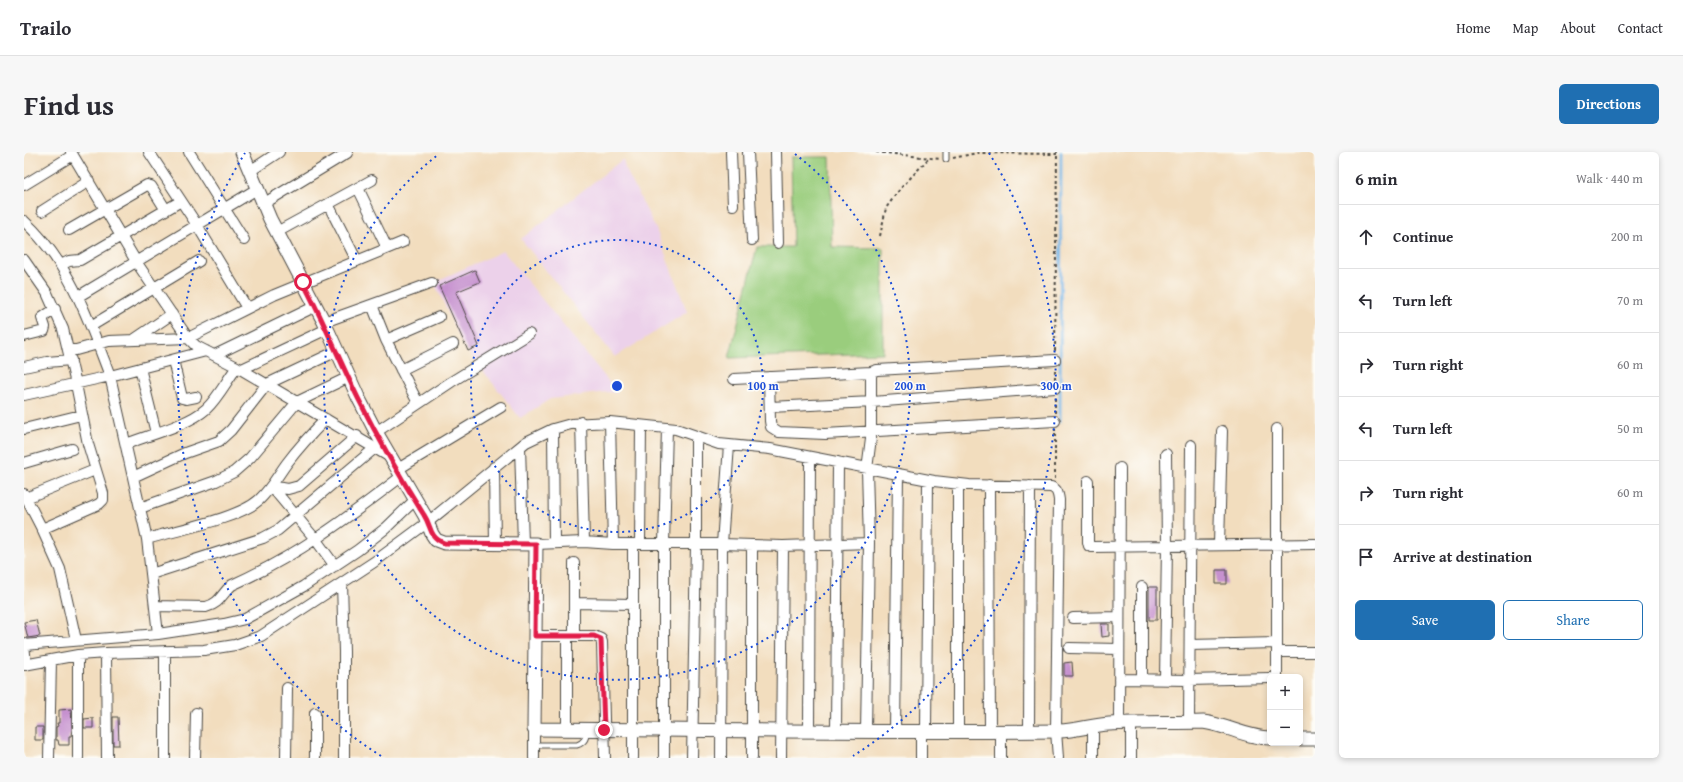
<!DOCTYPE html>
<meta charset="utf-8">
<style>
:root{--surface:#fff;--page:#f7f7f7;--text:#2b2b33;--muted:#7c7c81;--line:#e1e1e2;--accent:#1f6fb2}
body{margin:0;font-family:"Gentium Book Plus",serif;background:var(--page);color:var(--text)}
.controls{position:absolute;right:12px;bottom:12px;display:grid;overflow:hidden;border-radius:6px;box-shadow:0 2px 6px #0003}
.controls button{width:36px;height:36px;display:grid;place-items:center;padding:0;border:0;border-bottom:1px solid var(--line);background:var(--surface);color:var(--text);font:20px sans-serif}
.stop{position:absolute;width:12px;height:12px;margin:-9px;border:3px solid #e11d48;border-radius:50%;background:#fff}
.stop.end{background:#e11d48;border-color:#fff;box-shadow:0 1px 4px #0008}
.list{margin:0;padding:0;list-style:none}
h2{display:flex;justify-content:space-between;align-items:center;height:52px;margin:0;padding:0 16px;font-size:17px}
h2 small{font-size:13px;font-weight:400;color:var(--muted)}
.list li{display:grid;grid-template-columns:26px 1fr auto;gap:12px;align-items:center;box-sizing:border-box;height:64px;padding:0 16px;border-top:1px solid var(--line)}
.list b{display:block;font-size:15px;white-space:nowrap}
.list em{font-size:13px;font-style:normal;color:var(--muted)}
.actions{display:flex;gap:8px;padding:12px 16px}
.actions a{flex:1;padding:9px 0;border:1px solid var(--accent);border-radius:6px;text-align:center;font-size:14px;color:var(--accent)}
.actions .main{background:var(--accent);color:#fff}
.icon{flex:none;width:22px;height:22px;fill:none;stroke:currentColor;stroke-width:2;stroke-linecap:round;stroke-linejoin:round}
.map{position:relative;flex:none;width:1291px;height:606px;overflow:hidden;border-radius:6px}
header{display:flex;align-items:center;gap:24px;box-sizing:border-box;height:56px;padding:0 20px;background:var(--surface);border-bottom:1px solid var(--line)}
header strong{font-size:19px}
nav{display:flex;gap:22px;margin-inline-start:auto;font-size:14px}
.intro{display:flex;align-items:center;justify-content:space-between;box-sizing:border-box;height:96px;padding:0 24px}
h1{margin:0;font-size:28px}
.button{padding:10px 18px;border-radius:6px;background:var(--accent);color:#fff;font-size:14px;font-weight:700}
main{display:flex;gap:24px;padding:0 24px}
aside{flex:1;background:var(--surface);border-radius:6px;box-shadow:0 2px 6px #0003}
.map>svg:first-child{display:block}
.built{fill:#ecd1ea}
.green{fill:#9acd7d;stroke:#627c54}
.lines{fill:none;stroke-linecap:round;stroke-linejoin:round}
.stream{stroke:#71b3e6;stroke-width:3}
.building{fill:#c691cf}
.service-casing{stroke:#494641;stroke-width:7}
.minor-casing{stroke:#494641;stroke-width:12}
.tertiary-casing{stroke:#494641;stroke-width:15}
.path{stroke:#494641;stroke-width:2;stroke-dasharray:3 3;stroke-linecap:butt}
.service{stroke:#fff;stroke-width:5}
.minor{stroke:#fff;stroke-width:10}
.tertiary{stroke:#fff;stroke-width:13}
.route{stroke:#e11d48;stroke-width:5}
.ring{fill:none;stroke:#1d4ed8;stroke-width:2;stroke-dasharray:2 4}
.centre{fill:#1d4ed8;stroke:#fdfcf7;stroke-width:2}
.ring-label{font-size:12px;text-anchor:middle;font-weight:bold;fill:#1d4ed8;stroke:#fdfcf7;stroke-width:3;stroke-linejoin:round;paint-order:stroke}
</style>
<header>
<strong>Trailo</strong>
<nav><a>Home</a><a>Map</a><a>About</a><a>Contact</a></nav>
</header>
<div class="intro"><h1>Find us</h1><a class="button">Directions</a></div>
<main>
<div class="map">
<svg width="1291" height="606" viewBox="0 0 1291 606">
<rect width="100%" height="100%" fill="#fdfcf7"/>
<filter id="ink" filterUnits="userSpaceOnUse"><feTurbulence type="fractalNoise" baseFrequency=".025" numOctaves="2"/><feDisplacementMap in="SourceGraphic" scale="8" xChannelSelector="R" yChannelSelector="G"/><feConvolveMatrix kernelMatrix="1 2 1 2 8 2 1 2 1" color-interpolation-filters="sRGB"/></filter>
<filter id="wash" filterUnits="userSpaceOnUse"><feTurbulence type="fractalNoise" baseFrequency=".012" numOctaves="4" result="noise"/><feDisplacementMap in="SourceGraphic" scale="16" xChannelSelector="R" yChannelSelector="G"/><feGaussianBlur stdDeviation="0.9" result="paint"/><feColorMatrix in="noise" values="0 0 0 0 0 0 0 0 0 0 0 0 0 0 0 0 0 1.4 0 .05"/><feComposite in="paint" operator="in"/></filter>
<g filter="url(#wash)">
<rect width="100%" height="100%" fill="#f2ddbe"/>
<path class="built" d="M 599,7 L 601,16 L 632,77 L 663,160 L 591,205 L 497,87 Z
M 479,99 L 594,241 L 583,240 L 526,247 L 496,266 L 439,193 L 410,130 Z"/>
<path class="green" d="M 767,5 L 806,5 L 808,95 L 859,96 L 859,201 L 705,206 L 733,95 L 769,95 Z"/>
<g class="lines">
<path class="stream" d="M 1036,269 L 1037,0"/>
</g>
<g id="blocks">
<path class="building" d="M 451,118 L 456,130 L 432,140 L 455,194 L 444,199 L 415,134 Z
M 1192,418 L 1203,418 L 1203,432 L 1192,432 Z
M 1125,435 L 1133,435 L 1133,468 L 1125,468 Z
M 12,468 L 16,484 L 4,486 L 0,470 Z
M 1077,472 L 1085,472 L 1085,484 L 1078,485 Z
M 1048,510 L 1049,524 L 1040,524 L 1040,511 Z
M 47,557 L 48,577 L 47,584 L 45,584 L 45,593 L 35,593 L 34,588 L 32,588 L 32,575 L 34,574 L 33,571 L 35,571 L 35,558 Z
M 89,565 L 94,565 L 95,593 L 89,593 Z
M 69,566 L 69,576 L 60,576 L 60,567 Z
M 11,575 L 19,575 L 19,588 L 11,588 Z"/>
</g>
</g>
<g filter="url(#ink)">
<use href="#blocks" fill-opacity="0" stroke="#494641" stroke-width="1"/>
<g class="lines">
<defs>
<path id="service" d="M 922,7 L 922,0
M 510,593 L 553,593 C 561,590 562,586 563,578"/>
<path id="minor" d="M 47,0 L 113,111 L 164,186 L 250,143 L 379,90
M 125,0 L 173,73 L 223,156
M 165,0 L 220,88
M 707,0 L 709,53
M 724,0 L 728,88
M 752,0 L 754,91
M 226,19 L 255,0
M 0,33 L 49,3
M 334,36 L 363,96
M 239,52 L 323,1
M 304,52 L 333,109
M 18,59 L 65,29
M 0,69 C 45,110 65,168 86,224 L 0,243
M 45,78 L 123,33 L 127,34 L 142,58
M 253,80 L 348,28
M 0,108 L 23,141 L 39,177 L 52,232 L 64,292 L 79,341 L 79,348 L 75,352 L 18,377
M 37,113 L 45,109 L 56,108 L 157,49
M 55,144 L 233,37
M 348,153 L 362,188 L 394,251
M 300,170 L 408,131
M 67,174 L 175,109
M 0,184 L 20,179 L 21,175 L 18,166 L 31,157
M 111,187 L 148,162
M 362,188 L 415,165
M 44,198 L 52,198 L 85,189 L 164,186 L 172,194 L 213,215 L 366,305
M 191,203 L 292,154
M 149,208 L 158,246 L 162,247 L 172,245
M 0,215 L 23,210 L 47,208
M 116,216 L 132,281
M 218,217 L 303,177
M 377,218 L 429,192
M 745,225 L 746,269 L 747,275 L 755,280 L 801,282 L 1031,269
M 710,227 L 847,220
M 746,255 L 848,250 L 1031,236
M 557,270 L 560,390
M 586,270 L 589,392
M 0,277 L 57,263
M 529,277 L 530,391
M 1253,277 L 1253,525
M 352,280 L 427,230 L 505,182
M 102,292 C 125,283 164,273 182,257 C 194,246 203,228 213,215
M 496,295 L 499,392
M 0,311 L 48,297
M 470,315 L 471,393
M 374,317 L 477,255
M 109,325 L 161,301 L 195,289 L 207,278 L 243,232 L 313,199
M 1064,329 L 1064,390 L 1065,394 L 1068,395 L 1291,392
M 965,333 L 966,581
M 247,334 L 264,337 L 275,334 L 333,284
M 247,334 L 292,388 L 311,414
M 0,342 L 18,377 L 36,417 L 52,488
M 2,346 L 71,318
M 116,356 L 192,329 L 210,320 L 226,306 L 273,250 L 325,225
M 123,387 C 152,378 214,367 235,348 C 247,337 254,323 263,311 C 275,295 288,281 302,267
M 512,392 L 560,390 L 589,392 L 698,392 L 759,394 L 845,391
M 609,392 L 609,606
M 616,392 L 617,274
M 1195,393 L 1198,279
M 550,411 L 550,484
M 127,422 L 239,386 L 254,378 L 351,296
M 318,431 L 320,500 L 320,606
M 550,451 L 609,452
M 131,454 L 182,455 C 197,451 197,442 208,433 C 273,404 322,367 378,324
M 1049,466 L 1095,465
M 134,482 L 123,387 L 86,224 L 182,199
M 511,484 L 570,484 L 577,487 L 578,490 L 581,606
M 543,484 L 543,577
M 0,491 L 2,513
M 0,493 L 134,482 L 200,472 L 221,467 L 280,434 L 334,398 L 362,376 L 391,348
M 1166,493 L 1253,491
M 1045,496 L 1095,497
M 141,499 L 141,606
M 1253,500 L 1291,500
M 82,501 L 83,606
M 54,503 L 54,606
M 0,513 L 54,503 L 82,501 L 180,498 L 211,493 L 237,484 L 350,410 L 404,370 L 502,290 L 529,277 L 547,272 L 586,270 L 652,277 L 695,292 L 746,297 L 910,329 L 945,333 L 1027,335 C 1033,337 1034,341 1035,348 L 1032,579 L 1034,606
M 1095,527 L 1165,528 L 1246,526
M 1118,527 L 1118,435
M 1141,527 L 1143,394 L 1142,302
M 291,561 L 291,606
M 1165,570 L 1167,293
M 1107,571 L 1107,606
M 1095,572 L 1096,316
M 1069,574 L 1069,606
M 785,580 L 786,305
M 812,580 L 814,310
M 842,580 L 845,391 L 843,317 L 847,286 L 847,220 L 853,218 L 1031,208
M 871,580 L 874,322
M 897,580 L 897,606
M 902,580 L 904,328
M 934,580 L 934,332
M 1005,580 L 1006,334
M 25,606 L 27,508
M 171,606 L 172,561
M 262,606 L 263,536
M 510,606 L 510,577
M 640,606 L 640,392 L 643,276
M 668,606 L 672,392 L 672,284
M 697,606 L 698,392 L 705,293
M 728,606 L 728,393
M 757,606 L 759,394
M 977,606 L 977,580"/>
<path id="tertiary" d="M 218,0 L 246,67 L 300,170 L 334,245 L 352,280 L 401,364 L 408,382 L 412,388 L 420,391 L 512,392 L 510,577 C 685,578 860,581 1035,579 C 1052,579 1068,573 1085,572 C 1116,570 1148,571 1179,570 C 1203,573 1223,586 1246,586
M 1276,587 L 1291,587"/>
</defs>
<use href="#service" class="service-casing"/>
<use href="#minor" class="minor-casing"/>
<use href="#tertiary" class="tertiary-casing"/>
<path class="path" d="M 852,0 L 916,7
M 929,6 L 953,1 L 1033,2
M 856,84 L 862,56 L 876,37 L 905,6
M 1031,199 L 1033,0
M 1031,227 L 1031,217
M 1031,261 L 1031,245
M 1031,327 L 1031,277"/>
<use href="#service" class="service"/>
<use href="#minor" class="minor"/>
<use href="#tertiary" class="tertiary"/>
</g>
</g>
<g class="lines" filter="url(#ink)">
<path class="route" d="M 279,130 C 299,168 315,207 334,246 C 354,286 376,325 400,363 C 408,375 404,384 420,391 L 512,392 L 511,484 L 570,484 L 577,487 L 580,578"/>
</g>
<g class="ring">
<circle cx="593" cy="234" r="146"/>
<path d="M771 2A293 293 0 1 1 415 2"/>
<path d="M357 604A439 439 0 0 1 221 1M965 1A439 439 0 0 1 829 604"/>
</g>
<circle cx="593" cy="234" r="6" class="centre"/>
<g class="ring-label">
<text x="739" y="238">100 m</text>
<text x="886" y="238">200 m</text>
<text x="1032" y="238">300 m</text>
</g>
</svg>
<div class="controls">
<button>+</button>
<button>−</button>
</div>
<div class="stop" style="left:279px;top:130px"></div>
<div class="stop end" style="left:580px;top:578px"></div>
</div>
<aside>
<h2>6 min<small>Walk · 440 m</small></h2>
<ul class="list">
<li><svg class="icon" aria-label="ahead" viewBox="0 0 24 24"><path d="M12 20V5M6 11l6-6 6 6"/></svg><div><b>Continue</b></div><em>200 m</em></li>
<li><svg class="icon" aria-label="left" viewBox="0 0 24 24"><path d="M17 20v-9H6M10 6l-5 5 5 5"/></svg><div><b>Turn left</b></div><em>70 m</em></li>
<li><svg class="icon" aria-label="right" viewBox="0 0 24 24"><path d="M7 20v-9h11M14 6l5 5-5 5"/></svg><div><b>Turn right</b></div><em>60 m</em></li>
<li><svg class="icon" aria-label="left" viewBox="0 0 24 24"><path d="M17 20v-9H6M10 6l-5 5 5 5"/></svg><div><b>Turn left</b></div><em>50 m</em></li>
<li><svg class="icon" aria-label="right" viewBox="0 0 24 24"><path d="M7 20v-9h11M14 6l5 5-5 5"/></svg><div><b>Turn right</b></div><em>60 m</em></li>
<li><svg class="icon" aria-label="arrive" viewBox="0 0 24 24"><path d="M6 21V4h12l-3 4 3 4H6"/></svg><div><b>Arrive at destination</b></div></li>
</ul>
<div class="actions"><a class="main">Save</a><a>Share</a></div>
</aside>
</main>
